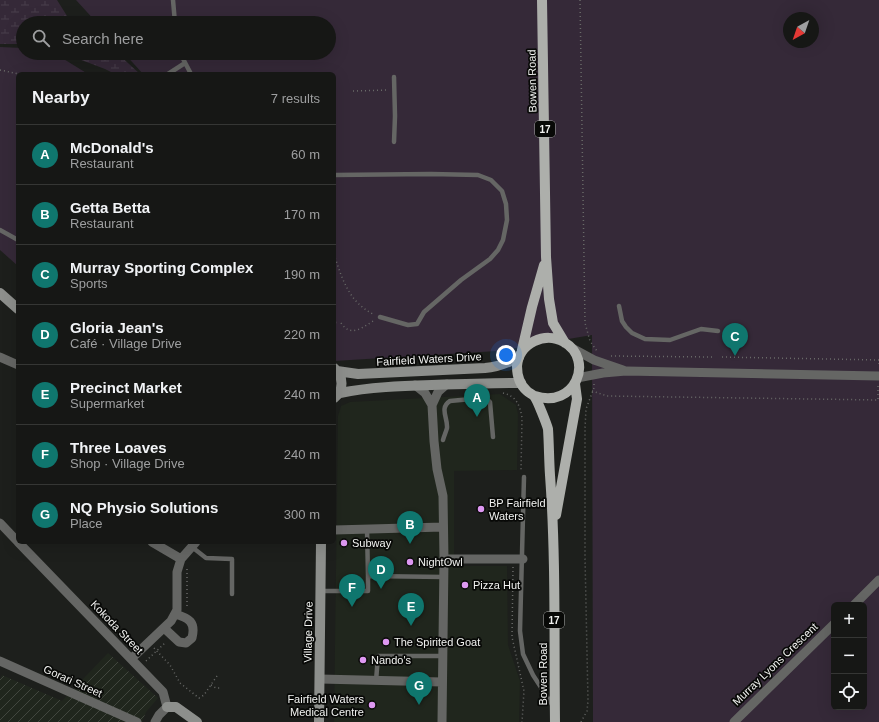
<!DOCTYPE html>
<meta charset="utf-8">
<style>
:root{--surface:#161715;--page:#1f201e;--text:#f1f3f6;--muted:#9e9fa0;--line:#353634;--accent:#0f766e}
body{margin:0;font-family:Arial,sans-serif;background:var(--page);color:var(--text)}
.controls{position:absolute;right:12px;bottom:12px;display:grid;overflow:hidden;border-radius:6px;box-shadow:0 4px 16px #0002}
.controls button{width:36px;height:36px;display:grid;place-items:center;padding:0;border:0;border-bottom:1px solid var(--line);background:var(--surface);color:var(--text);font:20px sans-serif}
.compass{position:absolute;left:783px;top:12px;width:36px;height:36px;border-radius:50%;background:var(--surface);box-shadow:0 4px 16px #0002;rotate:220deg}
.you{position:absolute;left:506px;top:355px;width:14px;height:14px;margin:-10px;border:3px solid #fff;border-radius:50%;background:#1a73e8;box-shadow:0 0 0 6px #1a73e833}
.badge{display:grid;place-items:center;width:26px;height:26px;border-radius:50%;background:var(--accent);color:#fff;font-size:13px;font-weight:700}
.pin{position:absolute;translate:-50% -33px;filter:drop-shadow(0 1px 2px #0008)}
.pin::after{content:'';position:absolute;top:21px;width:14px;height:12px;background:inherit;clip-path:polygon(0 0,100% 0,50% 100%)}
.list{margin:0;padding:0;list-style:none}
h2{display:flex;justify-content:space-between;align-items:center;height:52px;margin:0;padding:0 16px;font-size:17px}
h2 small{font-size:13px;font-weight:400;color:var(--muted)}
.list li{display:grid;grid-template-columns:26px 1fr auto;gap:12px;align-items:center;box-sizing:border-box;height:60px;padding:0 16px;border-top:1px solid var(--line)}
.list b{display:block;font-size:15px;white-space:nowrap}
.list p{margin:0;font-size:13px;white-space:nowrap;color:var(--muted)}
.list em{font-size:13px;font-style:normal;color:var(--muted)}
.icon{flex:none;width:22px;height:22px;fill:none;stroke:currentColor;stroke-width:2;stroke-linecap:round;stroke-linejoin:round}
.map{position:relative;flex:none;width:879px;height:722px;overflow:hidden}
.search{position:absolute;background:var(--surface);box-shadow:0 4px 16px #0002;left:16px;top:16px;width:320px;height:44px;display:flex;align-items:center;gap:10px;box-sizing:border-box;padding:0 14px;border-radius:22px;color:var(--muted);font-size:15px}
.panel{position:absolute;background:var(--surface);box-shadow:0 4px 16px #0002;left:16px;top:72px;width:320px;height:472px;border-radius:6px}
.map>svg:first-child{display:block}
.built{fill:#20261d}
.industrial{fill:url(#industrial-furrows)}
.wetland{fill:url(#wetland-marsh)}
.pitch{fill:#352938;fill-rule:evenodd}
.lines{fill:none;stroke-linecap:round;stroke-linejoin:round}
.path{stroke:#696a68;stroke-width:1.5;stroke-dasharray:1 3;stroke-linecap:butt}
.lane{stroke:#656664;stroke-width:4.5}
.street{stroke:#656664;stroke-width:9}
.secondary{stroke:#8d8f8c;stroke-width:10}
.primary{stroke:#adafab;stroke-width:10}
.poi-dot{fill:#de98f2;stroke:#080907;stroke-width:1.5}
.labels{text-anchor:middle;stroke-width:3.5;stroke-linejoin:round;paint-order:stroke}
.shield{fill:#080907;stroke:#acadab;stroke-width:1}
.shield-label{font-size:10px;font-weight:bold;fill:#f2f3f1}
.street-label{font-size:11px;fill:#f2f3f1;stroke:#080907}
.poi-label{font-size:11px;fill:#f2f3f1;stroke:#080907;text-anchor:start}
</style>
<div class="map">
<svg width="879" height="722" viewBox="0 0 879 722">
<defs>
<pattern id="industrial-furrows" width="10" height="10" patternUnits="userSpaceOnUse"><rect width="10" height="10" fill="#20261d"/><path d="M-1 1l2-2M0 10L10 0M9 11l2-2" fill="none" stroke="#41463e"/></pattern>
<pattern id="wetland-marsh" width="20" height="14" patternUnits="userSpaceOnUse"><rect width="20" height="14" fill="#352938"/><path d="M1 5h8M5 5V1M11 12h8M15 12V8" fill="none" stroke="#493e4c"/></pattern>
</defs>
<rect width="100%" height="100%" fill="#1d1f1c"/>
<path class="built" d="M 500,394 L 516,405 L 518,414 L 517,470 L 454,471 L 454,566 L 507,566 L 508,645 L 520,681 L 519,722 L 334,722 L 338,416 L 341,406 L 350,402 Z"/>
<path class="industrial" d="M 108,653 L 158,698 L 146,712 L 142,722 L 0,722 L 0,679 L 2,675 L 62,701 Z"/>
<path class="wetland" d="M 0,0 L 57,0 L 67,16 L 81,23 L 23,23 L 23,44 L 0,44 Z
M 63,53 L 117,53 L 140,74 L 115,74 L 105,69 Z"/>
<path class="pitch" d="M 76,0 L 879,0 L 879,722 L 593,722 L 592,335 L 497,351 L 334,361 L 334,74 L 143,74 L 124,53 L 329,53 L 329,23 L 97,23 ZM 789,18 L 813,18 L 813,42 L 789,42 ZM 834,605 L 864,605 L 864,707 L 834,707 Z
M 0,47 L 23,48 L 23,53 L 54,53 L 88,74 L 18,74 L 18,266 L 0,250 Z"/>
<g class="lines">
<path class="path" d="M 580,0 L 585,323 L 590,341 L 597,351
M 0,70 L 19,74
M 353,91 L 388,90
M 334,254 C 342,279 349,303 375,315
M 341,323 C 351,338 363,327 375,320
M 611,356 L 712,357
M 722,357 L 879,360 L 879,367
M 592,391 L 607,396 L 879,400
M 503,393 C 516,396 520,405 522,418 L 521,471
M 878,399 L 878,385
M 513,567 L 512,637 L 524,691 L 522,722
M 187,569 L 187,609
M 154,648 L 170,665 L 180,683 L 199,698 L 204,695 L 217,676
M 146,661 L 166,642
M 211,685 L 216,688 L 220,688
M 581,722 L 587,711 L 588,701 L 585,557 L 585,428 L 586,409 L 594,388 L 594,382"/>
<path class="lane" d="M 173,0 L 175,23
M 180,53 L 191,74
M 168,74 L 185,63
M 394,77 L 395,116 L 394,142
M 334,175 L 431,174 L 478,175 L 491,180 L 502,191 L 506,204 L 507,220 L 503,240 L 498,250 L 490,259 L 461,280 L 424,312 L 417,324 L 408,325 L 380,317
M 0,230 L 18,240
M 619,306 L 622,321 L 626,327 L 632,333 L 645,339 L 670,340 L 701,329 L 718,331
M 334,322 L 334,323
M 443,440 C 444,436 446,432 447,428 C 448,418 439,408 450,401 L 482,398 L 486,398 L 490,402 L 493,437
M 524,477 L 520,631 L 523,654 L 533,675 L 553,706
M 367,529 L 368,576
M 192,547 L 206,558 L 232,559 L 232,594
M 321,591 L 368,591 L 368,576 L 444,577
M 376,681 L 378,656 L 443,656"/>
<path class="street" d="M 570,347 L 594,360 L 623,370
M 0,357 L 18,365
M 577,378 L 603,373 L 626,371 L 879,376
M 415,385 L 425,393 L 432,405
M 0,523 L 18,542
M 334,530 L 443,527
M 18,542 L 163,692 L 167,707 L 159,715 L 155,722
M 152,542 L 181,559
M 444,559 L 523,559
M 854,605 L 879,580
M 164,628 L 179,642 L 186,643 L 192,638 C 196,622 189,618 175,614
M 131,659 L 171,621 L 177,610 L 177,572 L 181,559 L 196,542
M 0,661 L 137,722
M 320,679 L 442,682
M 442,722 L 444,559 L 443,496 L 437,469 L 434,441 L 432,405 L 438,392 L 447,384
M 734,722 L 834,624"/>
<path class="secondary" d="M 0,293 L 18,309
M 334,368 C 344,377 344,390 334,398
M 337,371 L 358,374 L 485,368 C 498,367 508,363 519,357
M 340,393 C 370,387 401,386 432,385 C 461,384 491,383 521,383
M 167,707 L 176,707 L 197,722
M 319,722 L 321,542"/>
<path class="primary" d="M 542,0 L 546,257 L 549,299 L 553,323 L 565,343
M 522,350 L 532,307 L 544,265
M 535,396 C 575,409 595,360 564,342 C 545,331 519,343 517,366 C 517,375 520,385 527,391 C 529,393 532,394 534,396 C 537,399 547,425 548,429 C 549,444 549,460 550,475 C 556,557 554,639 555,722
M 556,515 L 577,399 L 575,384"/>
</g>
<g class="poi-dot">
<circle cx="481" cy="509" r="4"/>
<circle cx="344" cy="543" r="4"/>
<circle cx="410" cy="562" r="4"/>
<circle cx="465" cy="585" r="4"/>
<circle cx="386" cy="642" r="4"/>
<circle cx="363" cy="660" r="4"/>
<circle cx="372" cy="705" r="4"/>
</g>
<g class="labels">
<g class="shield">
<rect x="535" y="121" width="20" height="16" rx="3"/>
<rect x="544" y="612" width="20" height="16" rx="3"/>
</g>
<g class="shield-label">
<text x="545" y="133">17</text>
<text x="554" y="624">17</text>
</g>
<g class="street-label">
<text transform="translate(532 81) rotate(-91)" y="4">Bowen Road</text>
<text transform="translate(429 359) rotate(-3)" y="4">Fairfield Waters Drive</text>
<text transform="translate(117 627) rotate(46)" y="4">Kokoda Street</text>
<text transform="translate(308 632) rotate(-89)" y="4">Village Drive</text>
<text transform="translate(775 664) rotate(-44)" y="4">Murray Lyons Crescent</text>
<text transform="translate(543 674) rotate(-90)" y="4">Bowen Road</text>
<text transform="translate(73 681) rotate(24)" y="4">Gorari Street</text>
</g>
<g class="poi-label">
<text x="489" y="507">BP Fairfield<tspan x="489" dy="13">Waters</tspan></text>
<text x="352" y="547">Subway</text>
<text x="418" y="566">NightOwl</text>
<text x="473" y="589">Pizza Hut</text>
<text x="394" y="646">The Spirited Goat</text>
<text x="371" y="664">Nando's</text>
<text x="364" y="703" text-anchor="end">Fairfield Waters<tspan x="364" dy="13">Medical Centre</tspan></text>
</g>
</g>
</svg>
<div class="controls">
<button>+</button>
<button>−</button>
<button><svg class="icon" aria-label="locate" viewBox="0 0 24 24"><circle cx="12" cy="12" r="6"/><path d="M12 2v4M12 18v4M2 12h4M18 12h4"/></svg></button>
</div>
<svg class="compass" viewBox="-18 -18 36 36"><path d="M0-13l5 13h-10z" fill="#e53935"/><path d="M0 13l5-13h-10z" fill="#9e9fa0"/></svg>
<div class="you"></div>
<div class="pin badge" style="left:477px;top:417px">A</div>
<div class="pin badge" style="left:410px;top:544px">B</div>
<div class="pin badge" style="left:735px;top:356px">C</div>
<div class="pin badge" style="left:381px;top:589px">D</div>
<div class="pin badge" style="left:411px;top:626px">E</div>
<div class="pin badge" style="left:352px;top:607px">F</div>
<div class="pin badge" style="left:419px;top:705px">G</div>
<div class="search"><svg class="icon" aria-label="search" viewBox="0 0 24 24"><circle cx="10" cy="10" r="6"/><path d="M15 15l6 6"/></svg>Search here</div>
<section class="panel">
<h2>Nearby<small>7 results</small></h2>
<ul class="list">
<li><span class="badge">A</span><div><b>McDonald's</b><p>Restaurant</p></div><em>60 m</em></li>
<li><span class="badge">B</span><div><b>Getta Betta</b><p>Restaurant</p></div><em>170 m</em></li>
<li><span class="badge">C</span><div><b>Murray Sporting Complex</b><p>Sports</p></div><em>190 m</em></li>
<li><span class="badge">D</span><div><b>Gloria Jean's</b><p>Café · Village Drive</p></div><em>220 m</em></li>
<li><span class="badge">E</span><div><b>Precinct Market</b><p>Supermarket</p></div><em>240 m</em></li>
<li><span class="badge">F</span><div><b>Three Loaves</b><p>Shop · Village Drive</p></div><em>240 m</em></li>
<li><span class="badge">G</span><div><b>NQ Physio Solutions</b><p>Place</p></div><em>300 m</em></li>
</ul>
</section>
</div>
